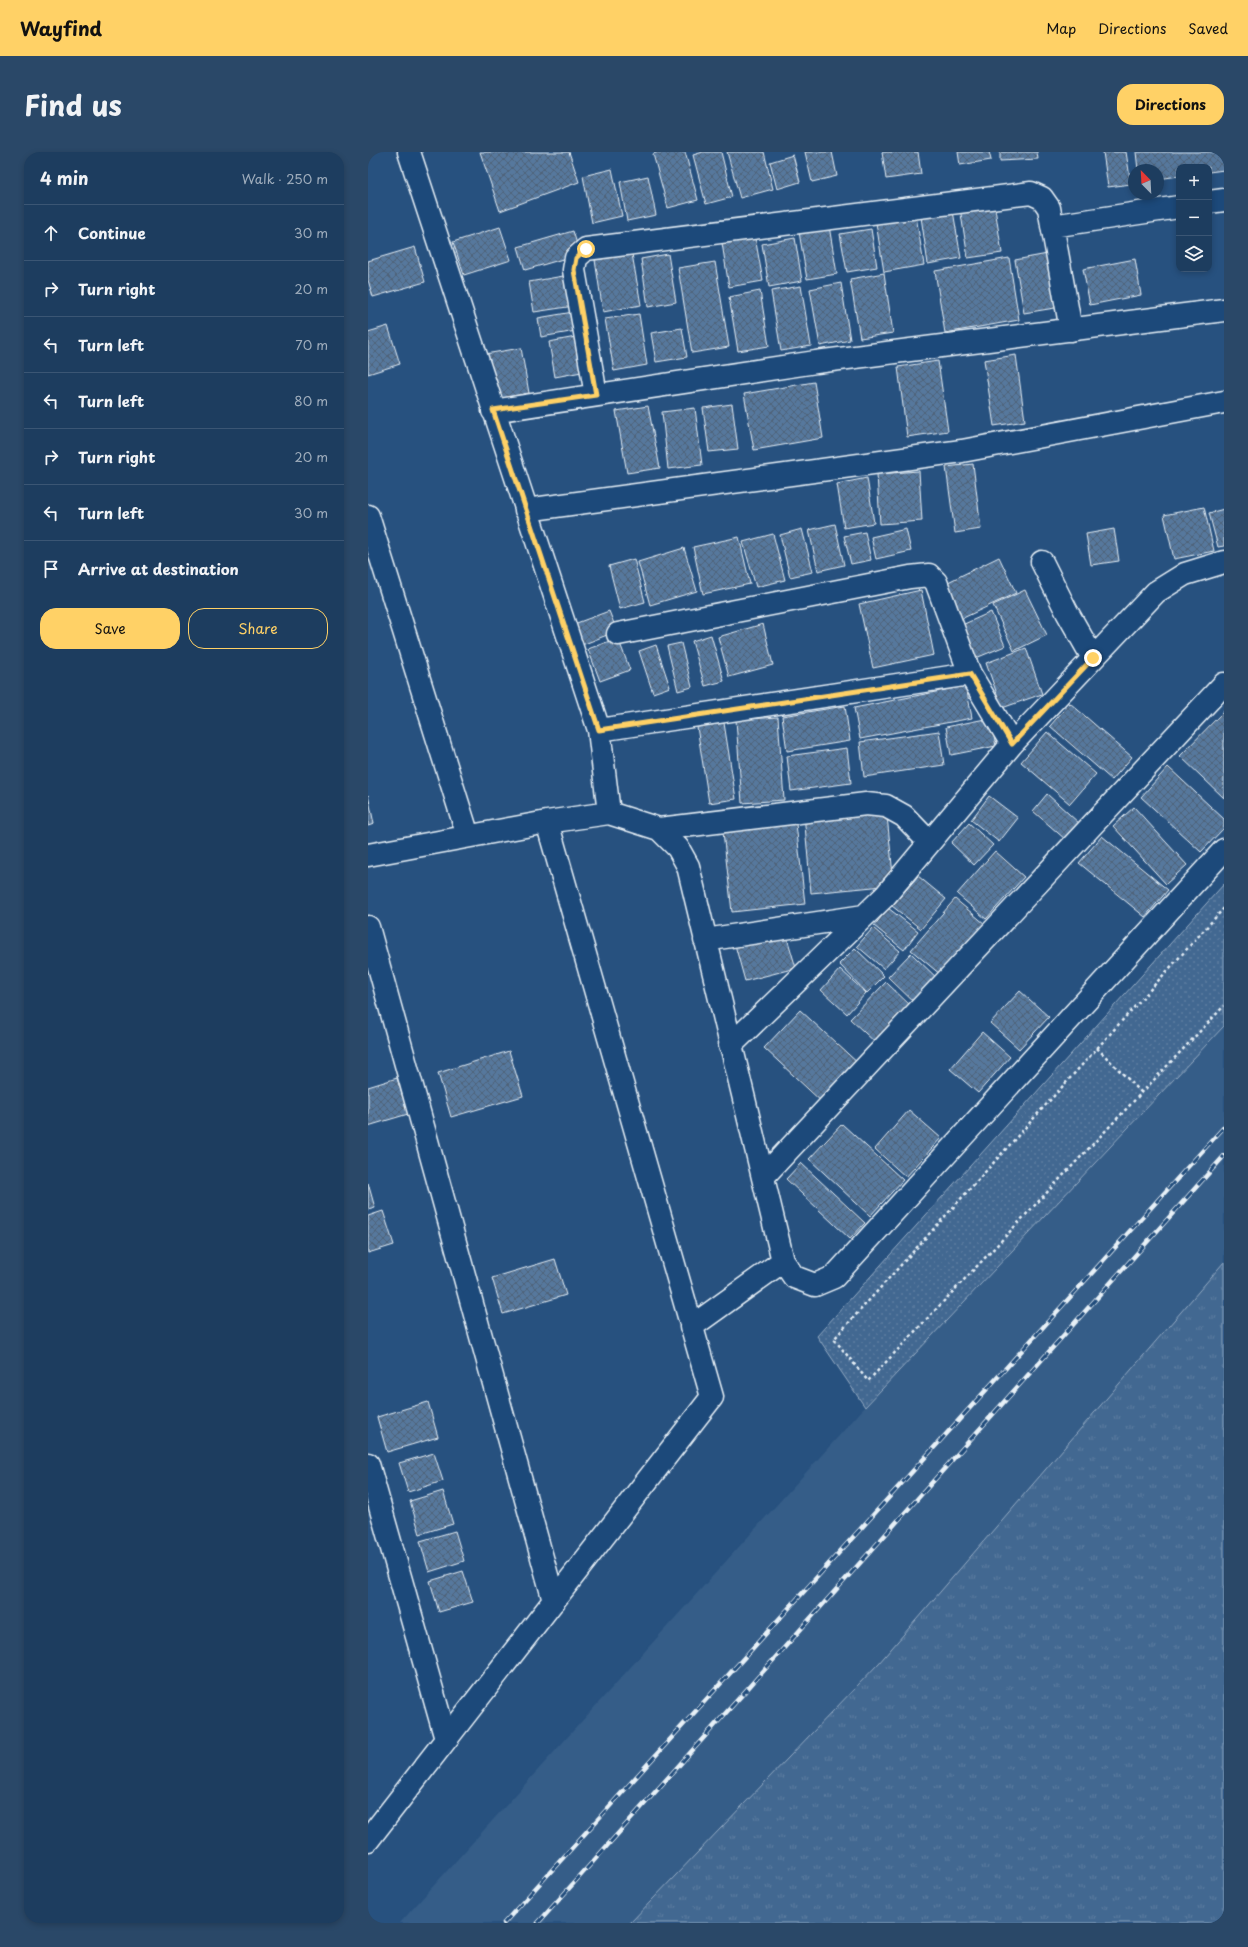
<!DOCTYPE html>
<meta charset="utf-8">
<style>
:root{--surface:#1d3d5f;--page:#2a4868;--text:#f1f3f6;--muted:#a0aebd;--line:#3b5674;--accent:#ffd166}
body{margin:0;font-family:"Playpen Sans",sans-serif;background:var(--page);color:var(--text)}
.controls{position:absolute;right:12px;top:12px;display:grid;overflow:hidden;border-radius:8px;box-shadow:0 2px 6px #0003}
.controls button{width:36px;height:36px;display:grid;place-items:center;padding:0;border:0;border-bottom:1px solid var(--line);background:var(--surface);color:var(--text);font:20px sans-serif}
.compass{position:absolute;left:760px;top:12px;width:36px;height:36px;border-radius:50%;background:var(--surface);box-shadow:0 2px 6px #0003;rotate:336deg}
.stop{position:absolute;width:12px;height:12px;margin:-9px;border:3px solid #ffd166;border-radius:50%;background:#fff}
.stop.end{background:#ffd166;border-color:#fff;box-shadow:0 1px 4px #0008}
.list{margin:0;padding:0;list-style:none}
h2{display:flex;justify-content:space-between;align-items:center;height:52px;margin:0;padding:0 16px;font-size:17px}
h2 small{font-size:13px;font-weight:400;color:var(--muted)}
.list li{display:grid;grid-template-columns:26px 1fr auto;gap:12px;align-items:center;box-sizing:border-box;height:56px;padding:0 16px;border-top:1px solid var(--line)}
.list b{display:block;font-size:15px;white-space:nowrap}
.list em{font-size:13px;font-style:normal;color:var(--muted)}
.actions{display:flex;gap:8px;padding:12px 16px}
.actions a{flex:1;padding:9px 0;border:1px solid var(--accent);border-radius:16px;text-align:center;font-size:14px;color:var(--accent)}
.actions .main{background:var(--accent);color:#111}
.icon{flex:none;width:22px;height:22px;fill:none;stroke:currentColor;stroke-width:2;stroke-linecap:round;stroke-linejoin:round}
.map{position:relative;flex:none;width:856px;height:1771px;overflow:hidden;border-radius:16px}
header{display:flex;align-items:center;gap:24px;box-sizing:border-box;height:56px;padding:0 20px;background:var(--accent);color:#111}
header strong{font-size:19px}
nav{display:flex;gap:22px;margin-inline-start:auto;font-size:14px}
.intro{display:flex;align-items:center;justify-content:space-between;box-sizing:border-box;height:96px;padding:0 24px}
h1{margin:0;font-size:28px}
.button{padding:10px 18px;border-radius:16px;background:var(--accent);color:#111;font-size:14px;font-weight:700}
main{display:flex;gap:24px;padding:0 24px}
aside{flex:1;background:var(--surface);border-radius:16px;box-shadow:0 2px 6px #0003}
.map>svg:first-child{display:block}
.built{fill:#355d88}
.grass{fill:url(#grass-tufts);stroke:#96acc4}
.park{fill:url(#park-dots);stroke:#96acc4}
.building{fill:url(#building-cross-hatch);stroke:#e8f1f8}
.lines{fill:none;stroke-linecap:round;stroke-linejoin:round}
.street-casing{stroke:#e8f1f8;stroke-width:25}
.path{stroke:#e8f1f8;stroke-width:2.5;stroke-dasharray:3 3;stroke-linecap:butt}
.street{stroke:#1f4a7a;stroke-width:22}
.rail-casing{stroke:#e8f1f8;stroke-width:4.5}
.rail{stroke:#1f4a7a;stroke-width:3;stroke-dasharray:9;stroke-linecap:butt}
.route{stroke:#ffd166;stroke-width:5}
</style>
<header>
<strong>Wayfind</strong>
<nav><a>Map</a><a>Directions</a><a>Saved</a></nav>
</header>
<div class="intro"><h1>Find us</h1><a class="button">Directions</a></div>
<main>
<aside>
<h2>4 min<small>Walk · 250 m</small></h2>
<ul class="list">
<li><svg class="icon" aria-label="ahead" viewBox="0 0 24 24"><path d="M12 20V5M6 11l6-6 6 6"/></svg><div><b>Continue</b></div><em>30 m</em></li>
<li><svg class="icon" aria-label="right" viewBox="0 0 24 24"><path d="M7 20v-9h11M14 6l5 5-5 5"/></svg><div><b>Turn right</b></div><em>20 m</em></li>
<li><svg class="icon" aria-label="left" viewBox="0 0 24 24"><path d="M17 20v-9H6M10 6l-5 5 5 5"/></svg><div><b>Turn left</b></div><em>70 m</em></li>
<li><svg class="icon" aria-label="left" viewBox="0 0 24 24"><path d="M17 20v-9H6M10 6l-5 5 5 5"/></svg><div><b>Turn left</b></div><em>80 m</em></li>
<li><svg class="icon" aria-label="right" viewBox="0 0 24 24"><path d="M7 20v-9h11M14 6l5 5-5 5"/></svg><div><b>Turn right</b></div><em>20 m</em></li>
<li><svg class="icon" aria-label="left" viewBox="0 0 24 24"><path d="M17 20v-9H6M10 6l-5 5 5 5"/></svg><div><b>Turn left</b></div><em>30 m</em></li>
<li><svg class="icon" aria-label="arrive" viewBox="0 0 24 24"><path d="M6 21V4h12l-3 4 3 4H6"/></svg><div><b>Arrive at destination</b></div></li>
</ul>
<div class="actions"><a class="main">Save</a><a>Share</a></div>
</aside>
<div class="map">
<svg width="856" height="1771" viewBox="0 0 856 1771">
<defs>
<pattern id="grass-tufts" width="24" height="20" patternUnits="userSpaceOnUse"><rect width="24" height="20" fill="#436891"/><path d="M3 7l-1-3M5 7V3M7 7l1-3M15 17l-1-3M17 17v-4M19 17l1-3" fill="none" stroke="#5e7ea1"/></pattern>
<pattern id="park-dots" width="8" height="8" patternUnits="userSpaceOnUse"><rect width="8" height="8" fill="#436891"/><path d="M2 2h.1M6 6h.1" fill="none" stroke="#5e7ea1" stroke-width="1.8" stroke-linecap="round"/></pattern>
<pattern id="building-cross-hatch" width="8" height="8" patternUnits="userSpaceOnUse"><rect width="8" height="8" fill="#57789d"/><path d="M0 0l8 8M0 8l8-8" fill="none" stroke="#4f6278"/></pattern>
</defs>
<rect width="100%" height="100%" fill="#27517f"/>
<filter id="ink" filterUnits="userSpaceOnUse"><feTurbulence type="fractalNoise" baseFrequency=".025" numOctaves="2"/><feDisplacementMap in="SourceGraphic" scale="8" xChannelSelector="R" yChannelSelector="G"/><feConvolveMatrix kernelMatrix="1 2 1 2 8 2 1 2 1" color-interpolation-filters="sRGB"/></filter>
<g filter="url(#ink)">
<path class="built" d="M 856,874 L 856,1110 L 511,1511 L 262,1771 L 32,1771 L 497,1255 Z"/>
<path class="grass" d="M 856,1110 L 856,1771 L 262,1771 L 511,1511 Z"/>
<path class="park" d="M 856,732 L 856,874 L 497,1255 L 449,1184 Z"/>
<path class="building" d="M 112,0 L 201,0 L 211,30 L 132,59 Z
M 290,0 L 317,0 L 330,48 L 300,56 L 285,2 Z
M 335,0 L 353,0 L 364,45 L 338,52 L 325,3 Z
M 359,0 L 396,0 L 405,37 L 372,46 Z
M 437,0 L 464,0 L 469,24 L 444,30 Z
M 514,0 L 550,0 L 553,22 L 518,27 Z
M 590,0 L 621,0 L 623,8 L 592,13 Z
M 632,0 L 669,0 L 670,7 L 632,9 Z
M 735,0 L 758,0 L 763,32 L 740,35 Z
M 768,0 L 856,0 L 856,18 L 841,20 L 841,15 L 811,15 L 811,24 L 790,27 L 790,18 L 770,18 Z
M 425,3 L 432,30 L 409,37 L 402,10 Z
M 244,17 L 254,64 L 224,71 L 215,24 Z
M 280,24 L 288,63 L 259,69 L 252,30 Z
M 626,50 L 634,101 L 600,106 L 592,56 Z
M 585,59 L 593,106 L 560,112 L 553,65 Z
M 548,64 L 556,113 L 516,120 L 508,71 Z
M 461,74 L 469,122 L 439,127 L 431,80 Z
M 132,75 L 143,108 L 96,123 L 85,90 Z
M 503,77 L 509,115 L 479,120 L 472,82 Z
M 205,79 L 212,102 L 157,118 L 150,95 Z
M 387,85 L 395,129 L 361,135 L 354,91 Z
M 427,86 L 434,129 L 401,135 L 394,92 Z
M 47,95 L 57,130 L 5,145 L 0,128 L 0,109 Z
M 685,101 L 693,155 L 656,161 L 647,108 Z
M 264,102 L 273,153 L 235,160 L 227,108 Z
M 300,102 L 308,150 L 280,155 L 273,107 Z
M 641,106 L 651,168 L 577,181 L 567,119 Z
M 767,107 L 773,143 L 722,153 L 715,117 Z
M 347,110 L 361,195 L 324,201 L 310,116 Z
M 516,121 L 525,181 L 492,186 L 482,127 Z
M 201,123 L 206,154 L 166,160 L 161,130 Z
M 473,131 L 482,188 L 452,194 L 442,137 Z
M 433,134 L 443,194 L 413,199 L 403,139 Z
M 392,139 L 401,194 L 370,199 L 361,145 Z
M 211,159 L 214,178 L 173,185 L 170,166 Z
M 271,162 L 279,213 L 246,219 L 237,167 Z
M 20,174 L 32,212 L 0,222 L 0,180 Z
M 314,176 L 319,205 L 288,210 L 283,181 Z
M 213,184 L 219,219 L 187,225 L 181,190 Z
M 153,196 L 161,241 L 124,248 L 117,202 Z
M 648,203 L 657,269 L 626,274 L 616,208 Z
M 570,209 L 580,279 L 539,285 L 530,215 Z
M 446,230 L 455,286 L 386,298 L 376,242 Z
M 364,252 L 370,297 L 341,300 L 335,256 Z
M 280,254 L 292,316 L 259,321 L 248,259 Z
M 327,256 L 334,313 L 300,317 L 294,260 Z
M 605,312 L 613,377 L 587,381 L 578,315 Z
M 551,319 L 554,369 L 512,372 L 509,322 Z
M 499,326 L 506,371 L 476,376 L 469,332 Z
M 836,355 L 846,399 L 806,407 L 796,363 Z
M 856,357 L 856,394 L 850,395 L 841,361 Z
M 467,372 L 476,413 L 450,419 L 441,378 Z
M 434,377 L 445,420 L 422,425 L 412,383 Z
M 538,377 L 543,399 L 508,407 L 503,385 Z
M 746,377 L 751,409 L 723,413 L 718,382 Z
M 497,380 L 503,408 L 483,412 L 476,384 Z
M 405,382 L 417,428 L 388,435 L 375,390 Z
M 371,385 L 382,432 L 335,442 L 325,395 Z
M 316,396 L 329,439 L 282,453 L 270,410 Z
M 631,405 L 648,441 L 593,467 L 576,432 Z
M 266,407 L 277,450 L 252,457 L 241,414 Z
M 553,438 L 566,503 L 505,516 L 491,452 Z
M 657,438 L 679,483 L 646,499 L 625,453 Z
M 241,459 L 249,479 L 214,493 L 206,472 Z
M 623,460 L 637,494 L 608,506 L 594,473 Z
M 395,472 L 405,513 L 361,525 L 350,485 Z
M 343,483 L 356,529 L 337,534 L 324,489 Z
M 250,486 L 262,518 L 232,529 L 220,497 Z
M 313,491 L 324,535 L 310,539 L 299,494 Z
M 288,493 L 302,535 L 285,541 L 271,499 Z
M 658,496 L 674,542 L 634,556 L 618,511 Z
M 598,534 L 604,566 L 492,587 L 486,556 Z
M 702,551 L 764,605 L 744,628 L 682,574 Z
M 477,554 L 482,589 L 419,599 L 414,564 Z
M 856,559 L 856,646 L 812,604 Z
M 410,565 L 416,648 L 374,651 L 368,568 Z
M 622,566 L 628,594 L 583,603 L 578,575 Z
M 356,571 L 368,647 L 341,651 L 329,575 Z
M 571,579 L 576,613 L 496,625 L 492,590 Z
M 679,580 L 728,622 L 702,652 L 653,610 Z
M 479,596 L 483,631 L 423,639 L 419,604 Z
M 800,615 L 856,667 L 856,676 L 833,700 L 773,645 Z
M 679,642 L 712,672 L 698,688 L 665,659 Z
M 0,643 L 6,672 L 0,674 Z
M 621,644 L 650,666 L 631,690 L 603,668 Z
M 518,654 L 526,733 L 443,741 L 436,662 Z
M 766,655 L 819,713 L 798,732 L 745,674 Z
M 427,663 L 437,752 L 364,760 L 354,671 Z
M 601,671 L 625,693 L 606,713 L 583,691 Z
M 734,684 L 800,738 L 777,765 L 711,711 Z
M 627,699 L 656,725 L 618,767 L 589,742 Z
M 550,724 L 578,747 L 553,777 L 524,754 Z
M 587,747 L 617,772 L 573,823 L 543,798 Z
M 520,756 L 550,779 L 536,798 L 506,774 Z
M 505,776 L 532,799 L 516,817 L 489,794 Z
M 417,779 L 428,816 L 377,829 L 367,793 Z
M 487,796 L 516,824 L 499,841 L 471,812 Z
M 543,801 L 575,832 L 552,856 L 520,825 Z
M 472,817 L 498,841 L 479,862 L 453,838 Z
M 518,830 L 546,857 L 510,893 L 482,867 Z
M 652,839 L 681,865 L 651,897 L 622,871 Z
M 432,858 L 492,913 L 455,951 L 396,896 Z
M 614,880 L 642,905 L 610,941 L 582,917 Z
M 141,899 L 155,944 L 83,965 L 70,921 Z
M 29,926 L 40,962 L 0,974 L 0,935 Z
M 541,958 L 573,986 L 538,1025 L 507,997 Z
M 474,972 L 535,1028 L 502,1064 L 441,1007 Z
M 433,1011 L 497,1071 L 482,1087 L 418,1027 Z
M 0,1031 L 7,1056 L 0,1058 Z
M 15,1059 L 26,1093 L 0,1101 L 0,1064 Z
M 187,1107 L 198,1143 L 135,1162 L 124,1126 Z
M 60,1250 L 70,1285 L 19,1300 L 9,1265 Z
M 66,1301 L 75,1329 L 40,1340 L 31,1311 Z
M 75,1339 L 85,1372 L 52,1382 L 42,1349 Z
M 87,1379 L 96,1409 L 61,1420 L 52,1389 Z
M 95,1419 L 105,1450 L 71,1460 L 62,1429 Z"/>
<g class="lines">
<defs>
<path id="street" d="M 841,50 L 856,48
M 684,74 L 811,55
M 228,243 L 206,118 L 208,106 L 218,97 L 663,41 L 674,46 L 681,56 L 703,178
M 125,259 L 448,210 L 856,158
M 158,358 L 594,299 L 856,250
M 0,364 L 100,684
M 674,410 L 699,460 L 725,506
M 250,482 L 542,425 L 561,423 L 568,430 L 602,522 L 644,592
M 231,578 L 602,522
M 241,661 L 291,677 L 310,696 L 320,714 L 415,1109 L 426,1125 L 447,1133 L 466,1125 L 856,698
M 291,677 L 498,652 L 518,654 L 536,664 L 561,690
M 0,703 L 179,670 L 241,661 L 231,578 L 41,0
M 0,775 L 186,1449
M 337,788 L 496,764
M 362,894 L 517,744 L 644,592 L 788,440 L 817,422 L 856,410
M 395,1025 L 856,532
M 323,1175 L 415,1109
M 0,1312 L 78,1587
M 0,1688 L 344,1245 L 179,670"/>
</defs>
<use href="#street" class="street-casing"/>
<path class="path" d="M 856,756 L 466,1187 L 500,1229 L 856,854
M 729,896 L 774,941"/>
<use href="#street" class="street"/>
<defs>
<path id="rail" d="M 136,1771 L 856,975
M 170,1771 L 856,1004"/>
</defs>
<use href="#rail" class="rail-casing"/>
<use href="#rail" class="rail"/>
</g>
</g>
<g class="lines" filter="url(#ink)">
<path class="route" d="M 218,97 L 208,106 L 206,118 L 228,243 L 125,258 L 231,578 L 602,522 L 644,592 L 725,506"/>
</g>
</svg>
<div class="controls">
<button>+</button>
<button>−</button>
<button><svg class="icon" aria-label="layers" viewBox="0 0 24 24"><path d="M12 4l9 5-9 5-9-5zM3 14l9 5 9-5"/></svg></button>
</div>
<svg class="compass" viewBox="-18 -18 36 36"><path d="M0-13l5 13h-10z" fill="#e53935"/><path d="M0 13l5-13h-10z" fill="#a0aebd"/></svg>
<div class="stop" style="left:218px;top:97px"></div>
<div class="stop end" style="left:725px;top:506px"></div>
</div>
</main>
